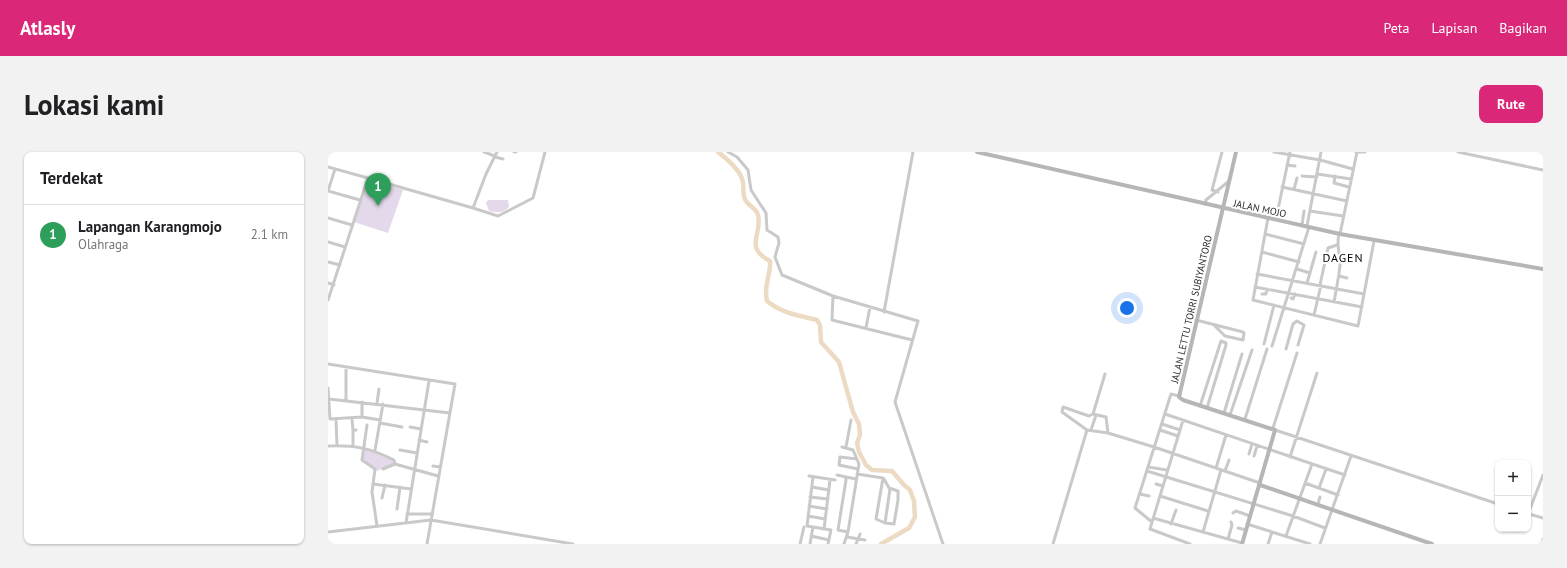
<!DOCTYPE html>
<html lang="id">
<meta charset="utf-8">
<style>
:root{--surface:#fff;--page:#f2f2f2;--text:#202124;--muted:#757577;--line:#e0e0e0;--accent:#db2777}
body{margin:0;font-family:"PT Sans",sans-serif;background:var(--page);color:var(--text)}
.controls{position:absolute;right:12px;bottom:12px;display:grid;overflow:hidden;border-radius:8px;box-shadow:0 1px 3px #0004}
.controls button{width:36px;height:36px;display:grid;place-items:center;padding:0;border:0;border-bottom:1px solid var(--line);background:var(--surface);color:var(--text);font:20px sans-serif}
.you{position:absolute;left:799px;top:156px;width:14px;height:14px;margin:-10px;border:3px solid #fff;border-radius:50%;background:#1a73e8;box-shadow:0 0 0 6px #1a73e833}
.badge{display:grid;place-items:center;width:26px;height:26px;border-radius:50%;background:var(--accent);color:#fff;font-size:13px;font-weight:700}
.pin{position:absolute;translate:-50% -33px;filter:drop-shadow(0 1px 2px #0008)}
.pin::after{content:'';position:absolute;top:21px;width:14px;height:12px;background:inherit;clip-path:polygon(0 0,100% 0,50% 100%)}
.list{margin:0;padding:0;list-style:none}
h2{display:flex;justify-content:space-between;align-items:center;height:52px;margin:0;padding:0 16px;font-size:17px}
h2 small{font-size:13px;font-weight:400;color:var(--muted)}
.list li{display:grid;grid-template-columns:26px 1fr auto;gap:12px;align-items:center;box-sizing:border-box;height:60px;padding:0 16px;border-top:1px solid var(--line)}
.list b{display:block;font-size:15px;white-space:nowrap}
.list p{margin:0;font-size:13px;white-space:nowrap;color:var(--muted)}
.list em{font-size:13px;font-style:normal;color:var(--muted)}
.map{position:relative;flex:none;width:1215px;height:392px;overflow:hidden;border-radius:8px}
header{display:flex;align-items:center;gap:24px;box-sizing:border-box;height:56px;padding:0 20px;background:var(--accent);color:#fff}
header strong{font-size:19px}
nav{display:flex;gap:22px;margin-inline-start:auto;font-size:14px}
.intro{display:flex;align-items:center;justify-content:space-between;box-sizing:border-box;height:96px;padding:0 24px}
h1{margin:0;font-size:28px}
.button{padding:10px 18px;border-radius:8px;background:var(--accent);color:#fff;font-size:14px;font-weight:700}
main{display:flex;gap:24px;padding:0 24px}
aside{flex:1;background:var(--surface);border-radius:8px;box-shadow:0 1px 3px #0004}
.map>svg:first-child{display:block}
.green{fill:#e4d8eb}
.lines{fill:none;stroke-linecap:round;stroke-linejoin:round}
.river{stroke:#eddac3;stroke-width:4.5}
.street{stroke:#c9c9c9;stroke-width:3}
.secondary{stroke:#b6b6b6;stroke-width:4}
.labels{text-anchor:middle;stroke-width:4;stroke-linejoin:round;paint-order:stroke}
.street-label{font-size:10px;fill:#2c2c2c;stroke:#fff}
.quarter-label{font-size:12px;letter-spacing:1px;fill:#000;stroke:#fff}
</style>
<header>
<strong>Atlasly</strong>
<nav><a>Peta</a><a>Lapisan</a><a>Bagikan</a></nav>
</header>
<div class="intro"><h1>Lokasi kami</h1><a class="button">Rute</a></div>
<main>
<aside>
<h2>Terdekat<small></small></h2>
<ul class="list">
<li><span class="badge" style="background:#2e9e5b">1</span><div><b>Lapangan Karangmojo</b><p>Olahraga</p></div><em>2.1 km</em></li>
</ul>
</aside>
<div class="map">
<svg width="1215" height="392" viewBox="0 0 1215 392">
<rect width="100%" height="100%" fill="#fff"/>
<path class="green" d="M 40,27 L 75,38 L 60,81 L 26,70 Z
M 160,48 L 180,48 L 181,55 C 176,61 168,61 161,59 L 158,51 Z
M 37,296 L 66,309 L 65,312 L 49,319 L 35,307 Z"/>
<g class="lines">
<path class="river" d="M 390,0 C 399,7 414,19 415,31 C 416,38 414,43 418,49 C 421,54 429,57 430,63 C 435,82 415,95 442,109 C 443,123 435,134 439,149 C 453,161 472,164 489,168 L 492,173 L 493,190 L 511,210 L 525,260 L 531,272 L 532,283 L 529,291 L 531,300 L 538,313 L 544,318 L 564,319 L 576,333 L 582,338 L 586,349 L 587,365 L 581,376 L 553,392"/>
<path class="street" d="M 156,0 L 167,4
M 186,0 L 188,0
M 400,0 L 409,5 L 420,18 L 423,38 L 438,61 L 439,78 L 450,85 L 451,91 L 447,105 L 454,123 L 505,144 L 590,169 L 567,250 L 615,392
M 946,0 L 992,8 L 1025,17
M 1028,0 L 1037,0
M 1130,0 L 1215,18
M 167,5 L 175,7
M 959,13 L 967,14
M 0,15 L 40,26 L 0,148
M 989,22 L 1023,27
M 974,24 L 989,25
M 1007,24 L 1006,31 L 1021,35
M 40,26 L 145,56 L 158,22 L 169,0
M 954,35 L 1019,49
M 966,37 L 969,26
M 0,39 L 32,48
M 0,39 L 7,17
M 890,40 L 884,38 L 894,0
M 877,52 L 878,48 L 901,29
M 145,56 L 170,64 L 205,46 L 217,0
M 982,59 L 1015,64
M 0,66 L 24,73
M 940,66 L 925,148 L 1030,174 L 1046,89
M 948,67 L 962,0
M 974,73 L 976,59
M 979,74 L 993,0
M 937,82 L 976,92
M 1012,82 L 1029,0
M 0,90 L 17,95
M 934,100 L 971,110
M 0,110 L 12,113
M 969,117 L 982,121
M 929,122 L 1036,142
M 1011,124 L 1019,126
M 0,131 L 6,133
M 979,131 L 988,100
M 992,133 L 1000,96 L 1009,93
M 927,135 L 1034,155
M 934,142 L 938,142 L 939,137
M 505,144 L 504,168 L 584,188
M 963,146 L 965,147 L 967,142
M 1006,150 C 1008,138 1011,125 1012,113 C 1012,101 1008,93 1011,82
M 556,160 L 585,0
M 986,163 L 993,133
M 868,168 L 915,180 L 916,181 L 915,188 L 897,184 L 886,173
M 538,176 L 542,155
M 936,192 L 946,153
M 944,194 L 981,75
M 958,197 L 965,172 L 969,169 L 976,173 L 970,193
M 0,212 L 127,232 L 99,392
M 0,236 L 2,267 L 34,265 L 52,268
M 1,247 L 122,261
M 18,248 L 18,215
M 34,250 L 34,265
M 49,251 L 51,237
M 872,254 L 893,189 L 898,191 L 898,193 L 879,256
M 896,261 L 914,202
M 765,262 L 777,222
M 837,262 L 1017,323
M 902,263 L 924,198
M 8,267 L 9,294
M 24,267 L 25,278 L 28,278
M 917,267 L 939,197
M 855,268 L 822,377 L 862,392
M 52,271 L 74,275
M 834,272 L 852,278
M 39,273 L 34,308 L 47,317 L 44,340 L 49,374
M 82,275 L 93,277
M 945,276 L 969,201
M 25,278 L 25,294
M 763,278 L 768,263
M 832,278 L 850,284
M 947,278 L 1170,352
M 780,281 L 778,265 L 765,262 L 761,264 L 735,255 L 734,260 L 759,278 L 780,281 L 826,295 L 932,331
M 91,288 L 99,290
M 0,294 C 27,293 42,296 66,308 L 67,312
M 514,295 L 525,298 L 531,312 L 520,380 L 516,392
M 518,295 L 523,268
M 47,298 L 55,252
M 72,298 L 89,301
M 921,302 L 924,292
M 926,304 L 929,294
M 962,305 L 989,221
M 529,307 L 512,305 L 511,313 L 530,317
M 105,314 L 112,315
M 820,315 L 839,318
M 888,316 L 898,283
M 55,317 L 67,312 L 110,324
M 819,319 L 965,364 L 997,376
M 897,319 L 901,308
M 529,322 L 555,326 L 556,327 L 561,336 L 570,339 L 570,348 L 566,372 L 557,371 L 548,367 L 555,326
M 509,323 L 518,325
M 481,324 L 507,328
M 977,331 L 1010,343
M 45,332 L 83,337
M 828,332 L 835,334
M 484,335 L 501,338
M 991,336 L 998,317
M 812,342 L 821,344
M 832,344 L 880,359
M 482,345 L 500,347
M 54,346 L 57,333
M 990,352 L 992,345
M 481,354 L 499,357
M 69,357 L 72,335
M 905,361 L 908,359 L 922,364
M 79,362 L 104,362
M 1200,362 L 1215,323
M 1201,362 L 1215,366
M 480,364 L 497,367
M 825,366 L 914,391
M 824,370 L 807,356 L 843,242 L 851,244
M 78,371 L 101,229
M 557,371 L 562,337
M 843,372 L 848,358
M 919,372 L 982,392
M 485,375 L 503,378 L 500,392
M 910,376 L 918,378
M 496,377 L 502,328
M 0,380 L 103,368 L 245,392
M 520,380 L 510,378 L 518,328 L 518,325 L 528,327
M 875,380 L 893,318
M 483,384 L 501,388
M 958,384 L 984,312
M 519,385 L 537,388
M 900,387 L 904,373 L 903,370
M 472,392 L 476,375
M 482,392 L 485,375 L 479,374 L 485,325
M 528,392 L 532,382
M 725,392 L 759,278
M 940,392 L 944,380
M 992,392 L 1023,304
M 1213,392 L 1215,387"/>
<path class="secondary" d="M 649,0 L 1012,82 L 1215,117
M 908,0 L 851,245 L 855,248 L 947,278 L 914,392
M 932,333 L 1104,392"/>
</g>
<g class="labels">
<g class="street-label">
<text transform="translate(932 56) rotate(12)" y="4">JALAN MOJO</text>
<text transform="translate(863 157) rotate(-77)" y="4">JALAN LETTU TORRI SUBIYANTORO</text>
</g>
<g class="quarter-label">
<text x="1015" y="110">DAGEN</text>
</g>
</g>
</svg>
<div class="controls">
<button>+</button>
<button>−</button>
</div>
<div class="you"></div>
<div class="pin badge" style="left:50px;top:54px;background:#2e9e5b">1</div>
</div>
</main>
